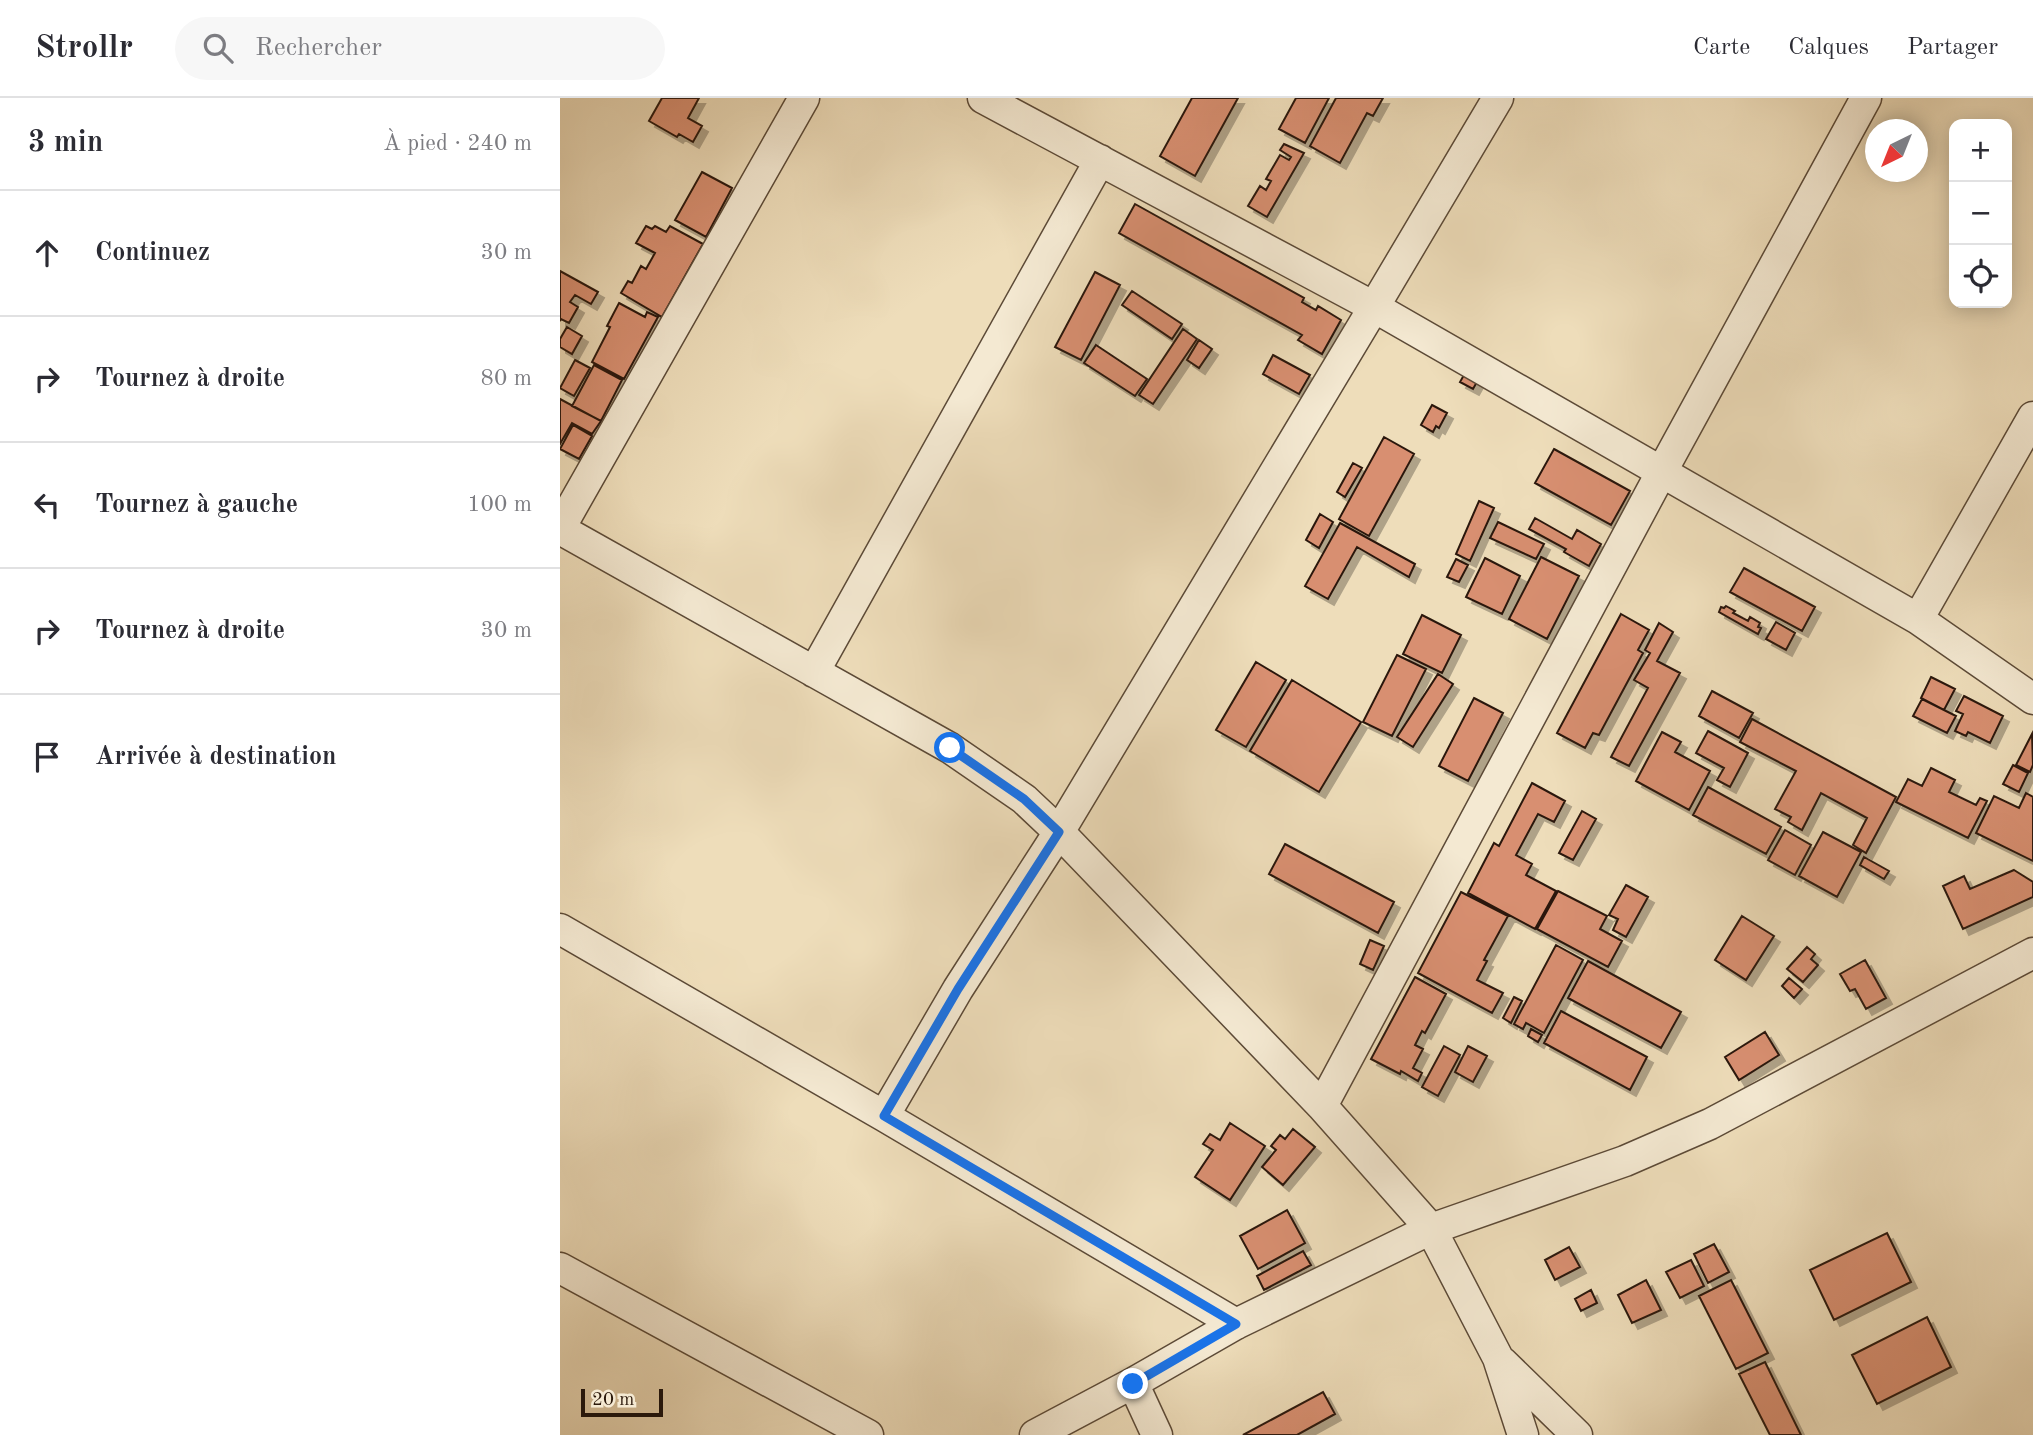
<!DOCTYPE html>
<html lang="fr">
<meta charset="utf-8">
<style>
:root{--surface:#fff;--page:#f7f7f7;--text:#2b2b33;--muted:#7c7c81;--line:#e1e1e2}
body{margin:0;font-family:"Old Standard TT",serif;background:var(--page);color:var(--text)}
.controls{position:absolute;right:21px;top:21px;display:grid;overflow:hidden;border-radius:14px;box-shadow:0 4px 18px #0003}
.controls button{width:63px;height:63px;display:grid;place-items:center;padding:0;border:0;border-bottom:2px solid var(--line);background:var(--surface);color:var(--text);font:35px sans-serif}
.compass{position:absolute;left:1305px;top:21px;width:63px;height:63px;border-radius:50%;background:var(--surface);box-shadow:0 4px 18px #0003;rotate:223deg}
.scale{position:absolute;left:21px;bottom:18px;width:82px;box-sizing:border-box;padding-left:7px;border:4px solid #2b190b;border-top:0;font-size:19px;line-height:24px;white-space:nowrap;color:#2b190b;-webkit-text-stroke:5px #f4e9d2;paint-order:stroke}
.stop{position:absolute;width:21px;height:21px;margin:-16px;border:5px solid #1a73e8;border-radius:50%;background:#fff}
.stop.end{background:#1a73e8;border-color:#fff;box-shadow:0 2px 7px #0008}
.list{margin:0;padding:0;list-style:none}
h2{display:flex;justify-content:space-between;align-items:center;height:91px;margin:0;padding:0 28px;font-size:30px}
h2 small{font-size:23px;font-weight:400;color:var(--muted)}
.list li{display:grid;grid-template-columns:46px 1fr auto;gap:21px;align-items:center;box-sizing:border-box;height:126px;padding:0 28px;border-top:2px solid var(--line)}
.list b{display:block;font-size:26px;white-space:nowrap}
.list em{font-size:23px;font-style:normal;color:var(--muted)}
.icon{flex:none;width:38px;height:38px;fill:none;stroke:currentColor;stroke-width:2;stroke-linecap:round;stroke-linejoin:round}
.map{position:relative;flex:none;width:1473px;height:1337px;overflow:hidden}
header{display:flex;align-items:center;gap:42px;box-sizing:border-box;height:98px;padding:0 35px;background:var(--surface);border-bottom:2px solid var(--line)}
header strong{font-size:33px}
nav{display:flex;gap:38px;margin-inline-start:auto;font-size:24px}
.search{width:490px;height:63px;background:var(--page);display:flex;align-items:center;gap:18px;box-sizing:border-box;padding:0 24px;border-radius:38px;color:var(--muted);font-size:26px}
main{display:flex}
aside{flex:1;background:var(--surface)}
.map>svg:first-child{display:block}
.building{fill:#d88f71;stroke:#2b190b;stroke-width:2;filter:url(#shadow)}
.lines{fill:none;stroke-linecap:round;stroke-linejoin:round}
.minor-casing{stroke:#5c4a37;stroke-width:33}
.minor{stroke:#f4e9d2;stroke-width:30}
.route{stroke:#1a73e8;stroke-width:9}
</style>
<header>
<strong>Strollr</strong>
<div class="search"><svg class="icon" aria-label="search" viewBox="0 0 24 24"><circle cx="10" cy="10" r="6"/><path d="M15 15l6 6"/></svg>Rechercher</div>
<nav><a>Carte</a><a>Calques</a><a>Partager</a></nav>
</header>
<main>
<aside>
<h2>3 min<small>À pied · 240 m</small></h2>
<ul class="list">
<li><svg class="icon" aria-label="ahead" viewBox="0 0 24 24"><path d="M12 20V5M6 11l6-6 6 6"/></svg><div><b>Continuez</b></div><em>30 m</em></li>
<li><svg class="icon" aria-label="right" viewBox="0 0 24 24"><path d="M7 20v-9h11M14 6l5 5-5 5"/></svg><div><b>Tournez à droite</b></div><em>80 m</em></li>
<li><svg class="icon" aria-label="left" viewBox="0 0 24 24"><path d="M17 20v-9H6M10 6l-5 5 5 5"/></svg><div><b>Tournez à gauche</b></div><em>100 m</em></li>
<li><svg class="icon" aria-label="right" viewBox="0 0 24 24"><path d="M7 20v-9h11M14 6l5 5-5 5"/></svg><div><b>Tournez à droite</b></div><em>30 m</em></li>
<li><svg class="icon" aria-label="arrive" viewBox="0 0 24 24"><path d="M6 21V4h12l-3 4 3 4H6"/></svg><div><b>Arrivée à destination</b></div></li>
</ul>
</aside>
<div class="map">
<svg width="1473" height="1337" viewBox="0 0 1473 1337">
<defs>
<filter id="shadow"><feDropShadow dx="6" dy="6" stdDeviation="0" flood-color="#0004"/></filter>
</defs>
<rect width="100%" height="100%" fill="#eeddba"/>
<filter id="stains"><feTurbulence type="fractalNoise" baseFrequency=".00286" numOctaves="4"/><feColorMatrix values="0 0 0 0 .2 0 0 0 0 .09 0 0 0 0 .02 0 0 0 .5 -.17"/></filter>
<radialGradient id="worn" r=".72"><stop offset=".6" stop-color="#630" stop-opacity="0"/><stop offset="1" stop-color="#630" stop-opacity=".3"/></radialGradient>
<path class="building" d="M 102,0 L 139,0 L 128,20 L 142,28 L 133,44 L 119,36 L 117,39 L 89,23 Z
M 632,0 L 678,0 L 635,78 L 600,58 Z
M 736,0 L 769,0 L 745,45 L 719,31 Z
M 776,0 L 823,0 L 813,18 L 807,15 L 780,65 L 750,48 Z
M 724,46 L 744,55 L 707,119 L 688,108 L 700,88 L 706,92 L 711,83 L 706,81 L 720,57 L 729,62 L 731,59 L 720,52 Z
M 142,74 L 172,90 L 146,139 L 115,122 Z
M 575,106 L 744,200 L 742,204 L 756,212 L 758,208 L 781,222 L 762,256 L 738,242 L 742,237 L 559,135 Z
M 86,128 L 92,131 L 95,128 L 106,134 L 110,128 L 143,146 L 102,219 L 61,195 L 68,183 L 72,185 L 81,168 L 86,171 L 95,155 L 76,145 Z
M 0,173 L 38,194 L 31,206 L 15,197 L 10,204 L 18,209 L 9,225 L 1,221 L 0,223 Z
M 535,174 L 560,187 L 521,262 L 495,249 Z
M 572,193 L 622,226 L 612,241 L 562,207 Z
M 59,205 L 85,219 L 87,214 L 98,219 L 64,281 L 32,264 L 50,229 L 47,228 Z
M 7,229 L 22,238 L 12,256 L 0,249 L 0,241 Z
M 623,231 L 637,241 L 593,306 L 579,297 Z
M 639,242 L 652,251 L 639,270 L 627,262 Z
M 536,247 L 587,281 L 575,298 L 524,265 Z
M 713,257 L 750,277 L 739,296 L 703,276 Z
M 15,262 L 30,270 L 14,298 L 0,290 Z
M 34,267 L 62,282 L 41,323 L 12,308 Z
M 909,268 L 922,275 L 913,291 L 900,284 Z
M 0,301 L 41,323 L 32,336 L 12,325 L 0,346 Z
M 872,307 L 887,315 L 879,330 L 876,328 L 873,334 L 861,327 Z
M 13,327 L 32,338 L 19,361 L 0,351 Z
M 824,339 L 854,356 L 809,438 L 779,421 Z
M 994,351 L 1070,393 L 1051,427 L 975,385 Z
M 793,365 L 802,370 L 785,399 L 777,394 Z
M 919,403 L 934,410 L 910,463 L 896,456 Z
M 760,416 L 773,424 L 759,450 L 746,442 Z
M 975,420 L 1012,441 L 1017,432 L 1041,446 L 1029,468 L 1004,454 L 1006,451 L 969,431 Z
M 938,424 L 984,446 L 976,461 L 930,440 Z
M 780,425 L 855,466 L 849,479 L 797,449 L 768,501 L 745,488 Z
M 981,459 L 1019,478 L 987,541 L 949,521 Z
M 925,460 L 960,478 L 942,516 L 906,499 Z
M 896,461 L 908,467 L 899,484 L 887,479 Z
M 1184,470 L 1255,509 L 1242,533 L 1170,494 Z
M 1166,508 L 1175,513 L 1173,515 L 1188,523 L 1190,519 L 1200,525 L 1198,529 L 1201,530 L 1198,536 L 1159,514 L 1161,509 L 1164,510 Z
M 1061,516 L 1089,532 L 1078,552 L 1083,555 L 1039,637 L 1033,635 L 1025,650 L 997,635 Z
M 862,517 L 901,537 L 882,575 L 843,556 Z
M 1216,524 L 1235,535 L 1226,552 L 1206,541 Z
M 1099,525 L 1113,534 L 1097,563 L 1120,575 L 1069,668 L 1051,659 L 1088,590 L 1074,582 L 1090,555 L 1085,552 Z
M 837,557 L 866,571 L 832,638 L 803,624 Z
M 696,564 L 726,582 L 686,649 L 656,632 Z
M 878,576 L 893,586 L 853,649 L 837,639 Z
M 1371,579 L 1395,591 L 1384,612 L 1361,600 Z
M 732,582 L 801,624 L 759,694 L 690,653 Z
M 1152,593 L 1193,615 L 1179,640 L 1139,618 Z
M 1404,598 L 1443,618 L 1430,645 L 1408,634 L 1406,638 L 1395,633 L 1403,616 L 1396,613 Z
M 914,600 L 943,615 L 908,683 L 879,668 Z
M 1362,601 L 1396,618 L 1387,635 L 1353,618 Z
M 1192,621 L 1336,699 L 1306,755 L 1293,747 L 1307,720 L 1261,695 L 1242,732 L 1228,724 L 1231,719 L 1215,711 L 1236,673 L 1180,644 Z
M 1148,633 L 1188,655 L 1170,689 L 1157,682 L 1164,670 L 1136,655 Z
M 1102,634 L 1121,644 L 1115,654 L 1150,673 L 1129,712 L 1076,683 Z
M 1472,636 L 1473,667 L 1470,674 L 1456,667 Z
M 1453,667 L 1468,675 L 1459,694 L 1443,686 Z
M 1371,670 L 1395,682 L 1389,694 L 1416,707 L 1420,700 L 1427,703 L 1408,740 L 1336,704 L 1348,681 L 1362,688 Z
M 972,685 L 1005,703 L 994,724 L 978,716 L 956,757 L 972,766 L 966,777 L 996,793 L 975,831 L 908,795 L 934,745 L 939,748 Z
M 1148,689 L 1221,729 L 1206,756 L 1133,717 Z
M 1466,695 L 1473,699 L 1473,763 L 1416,735 L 1434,698 L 1459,710 Z
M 1022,713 L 1036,721 L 1013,762 L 999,755 Z
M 1225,732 L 1251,747 L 1235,777 L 1208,762 Z
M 1263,734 L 1301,754 L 1277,799 L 1239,778 Z
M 725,746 L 834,804 L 818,835 L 709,776 Z
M 1304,759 L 1329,773 L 1324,781 L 1300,767 Z
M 1454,772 L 1473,784 L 1473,799 L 1403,831 L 1383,788 L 1404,778 L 1410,791 Z
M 1066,787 L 1088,799 L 1066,839 L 1053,832 L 1058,821 L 1049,817 Z
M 998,793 L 1047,818 L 1040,831 L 1062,843 L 1048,869 L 977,831 Z
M 901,794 L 948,818 L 924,862 L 927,863 L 917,882 L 943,895 L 932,915 L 858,875 Z
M 1182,818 L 1214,838 L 1186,882 L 1155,862 Z
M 810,842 L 824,848 L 813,872 L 800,866 Z
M 996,847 L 1023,862 L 984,935 L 966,925 L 963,931 L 954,926 Z
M 1247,849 L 1255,856 L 1251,861 L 1258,867 L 1243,884 L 1227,871 Z
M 1305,862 L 1326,900 L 1306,911 L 1295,891 L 1290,893 L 1280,876 Z
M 1028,863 L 1121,914 L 1101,950 L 1008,900 Z
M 855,879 L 886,896 L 865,935 L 862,933 L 855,947 L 863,951 L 853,970 L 862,975 L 858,983 L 841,973 L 840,976 L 811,961 Z
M 1229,880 L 1242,891 L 1234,900 L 1222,888 Z
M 954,899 L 962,903 L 951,925 L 943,920 Z
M 1001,913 L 1087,959 L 1070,992 L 984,945 Z
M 971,931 L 982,937 L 978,944 L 968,938 Z
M 1205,934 L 1219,957 L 1179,982 L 1165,959 Z
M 884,948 L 900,957 L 878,998 L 862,989 Z
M 908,948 L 927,958 L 913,984 L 895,974 Z
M 670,1025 L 705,1048 L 670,1102 L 635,1079 L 653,1052 L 643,1046 L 650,1036 L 660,1042 Z
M 733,1031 L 755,1049 L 723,1087 L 702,1069 L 716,1052 L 711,1048 L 720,1037 L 725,1041 Z
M 727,1112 L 745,1145 L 698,1171 L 680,1138 Z
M 1327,1135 L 1351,1184 L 1274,1222 L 1250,1172 Z
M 1154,1146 L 1169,1174 L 1148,1185 L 1134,1156 Z
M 1009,1149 L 1020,1169 L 995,1182 L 985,1162 Z
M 743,1153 L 751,1167 L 704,1192 L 697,1178 Z
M 1131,1162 L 1144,1188 L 1120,1200 L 1106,1174 Z
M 1086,1182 L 1101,1212 L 1072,1225 L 1058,1197 Z
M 1171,1182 L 1208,1255 L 1176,1271 L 1139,1198 Z
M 1031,1192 L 1037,1205 L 1021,1213 L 1015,1201 Z
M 1367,1219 L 1391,1269 L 1317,1306 L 1292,1257 Z
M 1205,1264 L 1241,1337 L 1210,1337 L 1179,1276 Z
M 763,1294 L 775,1316 L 737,1337 L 683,1337 Z"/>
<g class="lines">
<defs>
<path id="minor" d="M 423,0 L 814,209 L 1358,521 L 1473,601
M 0,430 L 244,0
M 0,431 L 390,650 L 464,701 L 499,734 L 762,1008 L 871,1131 L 938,1260 L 963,1337
M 1358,521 L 1473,319
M 254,574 L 540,62
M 0,831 L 324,1018 L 676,1226
M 762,1008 L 1101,375 L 1306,0
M 324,1018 L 398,891 L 499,734 L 814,209 L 938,0
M 0,1170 L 308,1337
M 942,1264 L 1017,1337
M 573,1285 L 597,1337
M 475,1337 L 573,1285 L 676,1226 L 871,1131 L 1065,1063 L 1150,1026 L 1473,855"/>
</defs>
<use href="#minor" class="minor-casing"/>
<use href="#minor" class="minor"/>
</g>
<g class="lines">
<path class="route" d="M 390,650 L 464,701 L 499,734 L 398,891 L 324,1018 L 676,1226 L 573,1286"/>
</g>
<rect width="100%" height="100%" filter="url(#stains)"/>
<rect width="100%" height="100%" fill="url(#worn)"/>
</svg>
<div class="controls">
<button>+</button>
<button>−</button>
<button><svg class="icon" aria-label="locate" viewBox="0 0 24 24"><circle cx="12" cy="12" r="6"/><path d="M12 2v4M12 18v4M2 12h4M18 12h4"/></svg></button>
</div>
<svg class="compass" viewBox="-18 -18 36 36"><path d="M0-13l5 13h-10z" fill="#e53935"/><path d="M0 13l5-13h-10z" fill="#7c7c81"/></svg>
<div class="scale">20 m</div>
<div class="stop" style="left:390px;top:650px"></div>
<div class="stop end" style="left:573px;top:1286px"></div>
</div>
</main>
